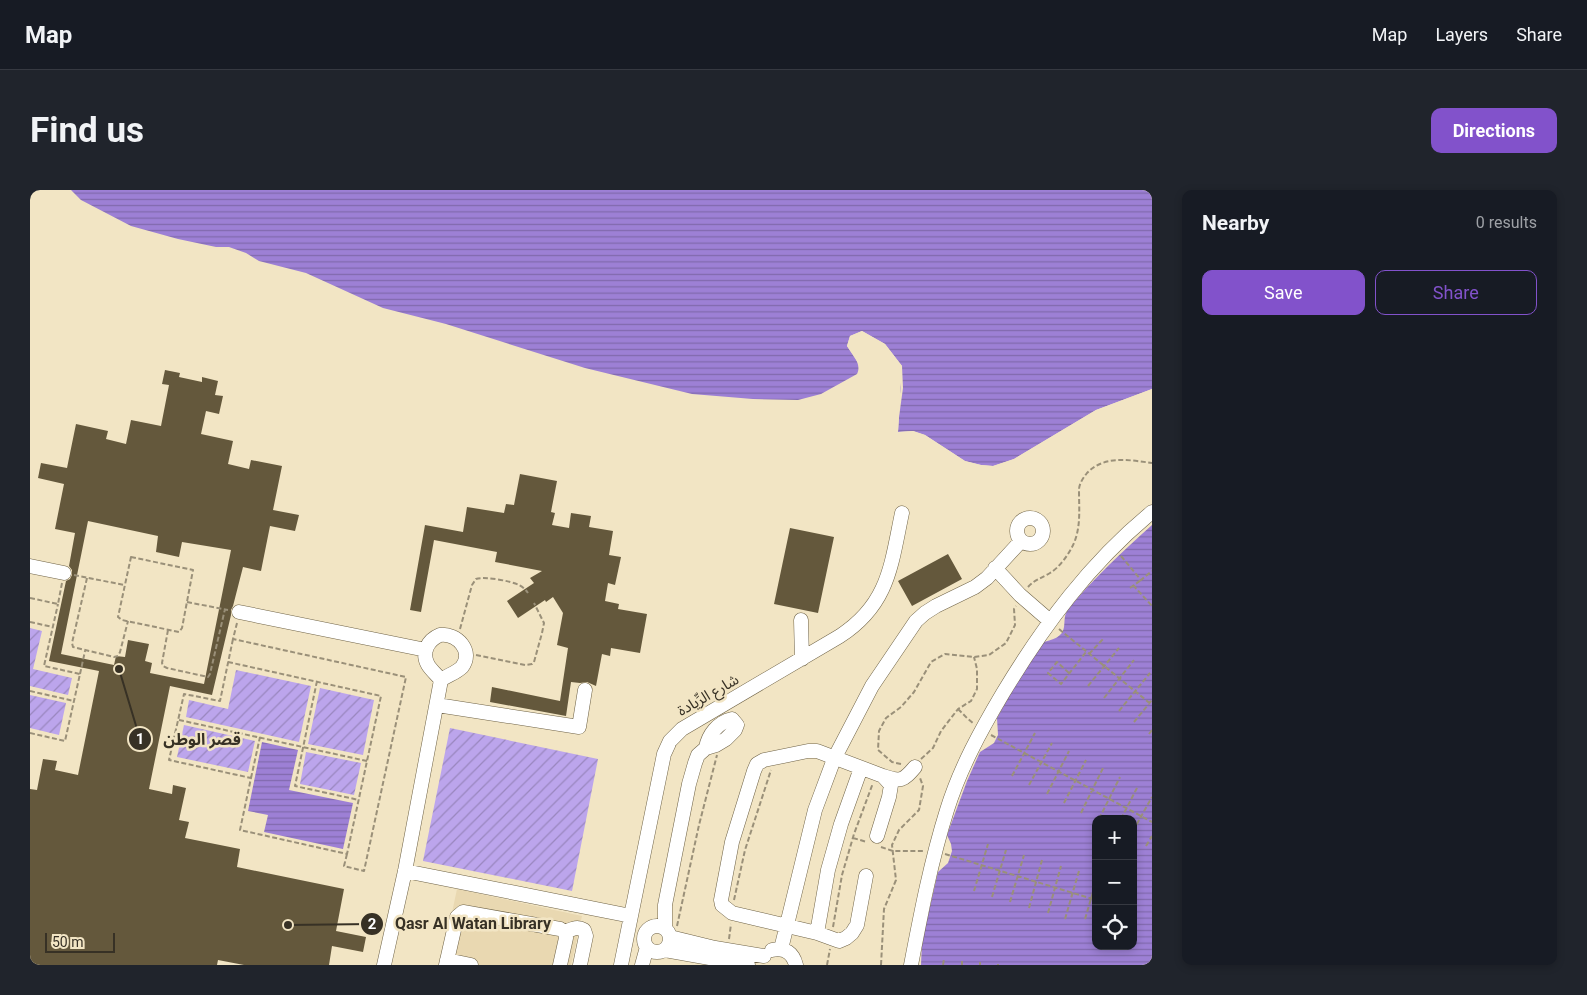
<!DOCTYPE html>
<meta charset="utf-8">
<style>
:root{--surface:#171b24;--page:#20242c;--text:#f1f3f6;--muted:#9ea1a6;--line:#363941;--accent:#8252cb}
body{margin:0;font-family:Roboto,"Noto Sans Arabic",sans-serif;background:var(--page);color:var(--text)}
.controls{position:absolute;right:15px;bottom:15px;display:grid;overflow:hidden;border-radius:10px;box-shadow:0 2px 8px #0003}
.controls button{width:45px;height:45px;display:grid;place-items:center;padding:0;border:0;border-bottom:1px solid var(--line);background:var(--surface);color:var(--text);font:25px sans-serif}
.scale{position:absolute;left:15px;bottom:12px;width:70px;box-sizing:border-box;padding-left:5px;border:2px solid #373125;border-top:0;font-size:14px;line-height:18px;white-space:nowrap;color:#373125;-webkit-text-stroke:4px #f2e5c4;paint-order:stroke}
.list{margin:0;padding:0;list-style:none}
h2{display:flex;justify-content:space-between;align-items:center;height:65px;margin:0;padding:0 20px;font-size:21px}
h2 small{font-size:16px;font-weight:400;color:var(--muted)}
.actions{display:flex;gap:10px;padding:15px 20px}
.actions a{flex:1;padding:11px 0;border:1px solid var(--accent);border-radius:10px;text-align:center;font-size:18px;color:var(--accent)}
.actions .main{background:var(--accent);color:#fff}
.icon{flex:none;width:28px;height:28px;fill:none;stroke:currentColor;stroke-width:2;stroke-linecap:round;stroke-linejoin:round}
.map{position:relative;flex:none;width:1122px;height:775px;overflow:hidden;border-radius:10px}
header{display:flex;align-items:center;gap:30px;box-sizing:border-box;height:70px;padding:0 25px;background:var(--surface);border-bottom:1px solid var(--line)}
header strong{font-size:24px}
nav{display:flex;gap:28px;margin-inline-start:auto;font-size:18px}
.intro{display:flex;align-items:center;justify-content:space-between;box-sizing:border-box;height:120px;padding:0 30px}
h1{margin:0;font-size:35px}
.button{padding:12px 22px;border-radius:10px;background:var(--accent);color:#fff;font-size:18px;font-weight:700}
main{display:flex;gap:30px;padding:0 30px}
aside{flex:1;background:var(--surface);border-radius:10px;box-shadow:0 2px 8px #0003}
.map>svg:first-child{display:block}
.built{fill:#e9d8b1}
.garden{fill:url(#garden-furrows)}
.water{fill:url(#water-rules);fill-rule:evenodd}
.pier{fill:#f2e5c4}
.building{fill:#64583c;fill-rule:evenodd}
.lines{fill:none;stroke-linecap:round;stroke-linejoin:round}
.minor-casing{stroke:#6f6347;stroke-width:15}
.path{stroke:#9a9079;stroke-width:2;stroke-dasharray:5 2.5;stroke-linecap:butt}
.minor{stroke:#fff;stroke-width:14}
.labels{text-anchor:middle;stroke-width:5;stroke-linejoin:round;paint-order:stroke}
.street-label{font-size:15px;fill:#373125;stroke:#f2e5c4}
.leader{fill:none;stroke:#373125;stroke-width:2}
.callout-dot{fill:#373125;stroke:#f2e5c4;stroke-width:2}
.mark-label{font-size:15px;text-anchor:middle;font-weight:bold;fill:#fff}
.callout-label{font-size:16px;text-anchor:middle;font-weight:bold;fill:#373125;stroke:#f2e5c4;stroke-width:5;stroke-linejoin:round;paint-order:stroke}
</style>
<header>
<strong>Map</strong>
<nav><a>Map</a><a>Layers</a><a>Share</a></nav>
</header>
<div class="intro"><h1>Find us</h1><a class="button">Directions</a></div>
<main>
<div class="map">
<svg width="1122" height="775" viewBox="0 0 1122 775">
<defs>
<pattern id="garden-furrows" width="10" height="10" patternUnits="userSpaceOnUse" patternTransform="scale(1.25)"><rect width="10" height="10" fill="#bca5ec"/><path d="M-1 1l2-2M0 10L10 0M9 11l2-2" fill="none" stroke="#9a87bf"/></pattern>
<pattern id="water-rules" width="6" height="5" patternUnits="userSpaceOnUse" patternTransform="scale(1.25)"><rect width="6" height="5" fill="#9d80d5"/><path d="M0 2.5h6" fill="none" stroke="#8169ad"/></pattern>
</defs>
<rect width="100%" height="100%" fill="#f2e5c4"/>
<path class="built" d="M 427,699 L 552,726 L 541,775 L 411,775 Z"/>
<path class="garden" d="M 0,438 L 12,441 L 3,479 L 42,488 L 38,505 L 0,496 Z
M 206,480 L 281,496 L 269,552 L 156,527 L 159,510 L 198,519 Z
M 290,498 L 344,510 L 333,565 L 278,554 Z
M 0,505 L 36,513 L 29,545 L 0,538 Z
M 154,535 L 225,551 L 218,582 L 147,567 Z
M 420,538 L 568,569 L 542,701 L 393,671 Z
M 276,562 L 331,573 L 324,605 L 270,594 Z"/>
<path class="water" d="M 41,0 L 1122,0 L 1122,199 L 1066,220 L 984,269 L 963,276 L 951,275 L 935,271 L 895,245 L 883,241 L 868,242 L 872,176 L 855,154 L 832,141 L 820,146 L 817,156 C 823,165 832,174 827,184 L 791,204 L 768,210 L 723,209 L 662,204 L 555,178 L 416,134 L 353,118 L 276,83 L 229,71 L 216,63 L 199,57 L 186,57 L 148,49 L 101,36 L 51,10 Z
M 1122,335 L 1122,775 L 891,775 L 892,751 L 908,682 L 918,673 L 922,661 L 921,654 L 917,645 L 937,591 L 950,562 L 964,553 L 968,545 L 967,528 L 987,492 L 1014,452 C 1045,445 1028,431 1039,418 C 1064,388 1093,361 1122,335 ZM 1066,629 L 1103,629 L 1103,756 L 1066,756 Z
M 232,552 L 268,560 L 259,600 L 323,613 L 313,659 L 234,642 L 238,625 L 218,621 Z"/>
<path class="pier" d="M 832,141 L 855,154 L 872,176 L 873,198 L 869,227 L 868,242 L 883,241 L 895,245 L 935,271 L 951,275 L 963,276 L 984,269 L 1066,220 L 1122,199 L 1122,201 L 1068,222 L 985,271 L 964,278 L 950,278 L 934,273 L 894,248 L 883,244 L 866,244 L 866,227 L 871,198 L 870,177 L 854,156 L 832,143 L 822,148 L 820,156 L 831,173 L 828,173 L 817,156 L 820,146 Z"/>
<path class="building" d="M 135,180 L 150,183 L 149,187 L 172,192 L 172,187 L 188,191 L 185,205 L 193,206 L 189,224 L 176,221 L 171,244 L 203,251 L 198,274 L 219,279 L 221,270 L 252,276 L 243,320 L 269,325 L 265,341 L 240,336 L 231,381 L 213,377 L 203,416 L 201,420 L 201,425 L 182,505 L 140,496 L 119,599 L 142,604 L 143,595 L 156,598 L 149,630 L 159,632 L 155,648 L 210,659 L 207,677 L 314,699 L 306,741 L 336,747 L 333,762 L 302,756 L 299,775 L 214,775 L 188,770 L 187,775 L 0,775 L 0,599 L 7,600 L 13,569 L 27,571 L 25,580 L 48,585 L 69,481 L 19,471 L 36,391 L 40,389 L 42,385 L 42,380 L 39,376 L 45,343 L 25,339 L 34,294 L 8,288 L 11,273 L 37,278 L 46,234 L 78,241 L 76,249 L 96,254 L 101,230 L 131,236 L 139,195 L 132,194 ZM 58,331 L 128,346 L 126,362 L 149,367 L 152,352 L 201,360 L 174,494 L 120,483 L 122,473 L 115,471 L 119,454 L 98,450 L 95,467 L 86,466 L 84,475 L 31,464 Z
M 490,284 L 527,291 L 521,322 L 525,323 L 522,335 L 539,338 L 541,323 L 561,326 L 559,337 L 583,341 L 579,365 L 591,367 L 585,395 L 578,393 L 575,411 L 589,414 L 588,419 L 617,424 L 610,463 L 581,458 L 580,466 L 572,464 L 566,496 L 557,492 L 550,493 L 541,492 L 536,526 L 460,512 L 462,497 L 530,511 L 538,458 L 527,455 L 533,423 L 523,407 L 516,412 L 515,410 L 488,428 L 477,411 L 504,393 L 500,388 L 512,381 L 465,372 L 467,362 L 404,350 L 391,422 L 380,420 L 395,335 L 433,342 L 437,317 L 474,323 L 476,314 L 484,315 Z
M 760,338 L 804,347 L 788,423 L 744,414 Z
M 918,364 L 932,389 L 882,416 L 868,391 Z"/>
<g class="lines">
<defs>
<path id="minor" d="M987 341a13 13 0 1 1 26 0a13 13 0 1 1-26 0Z
M 0,376 L 34,383
M 965,378 L 990,405 L 1020,431
M 209,422 L 396,460
M 771,430 L 772,469
M 410,445 C 427,443 444,461 432,477 C 426,483 418,485 411,490 C 407,485 401,480 398,475 C 391,462 398,450 410,445 Z
M 407,515 L 549,537 L 555,500
M 853,586 C 871,592 873,591 885,577
M 375,681 L 601,726
M 836,686 L 827,735 L 822,743 L 816,748 L 809,751 L 787,743 L 702,723 L 692,715 L 691,710 L 702,652 L 724,581 L 727,574 L 734,570 L 778,561 L 787,561 L 853,586 L 861,595 L 859,607 L 847,646
M614 749a13 13 0 1 1 26 0a13 13 0 1 1-26 0Z
M 635,739 L 635,715 L 659,594 L 665,573 L 668,565 L 676,558 L 686,555 L 696,549 L 705,540 L 707,535 L 702,529 C 688,532 678,545 676,558
M 535,742 C 542,739 547,736 554,740 L 556,746 L 550,775
M 787,743 L 798,680 L 811,634 L 831,578
M 640,747 L 685,758 L 734,766
M 751,759 L 785,620 L 804,569 L 842,496 L 886,431 L 895,423 L 906,416 L 945,397 L 957,388 L 991,351
M 635,760 L 718,775
M 742,760 C 755,757 763,763 766,775
M 417,770 L 441,775
M 354,775 L 375,681 L 411,490
M 416,775 L 426,731 L 427,727 L 433,722 L 530,739 L 535,742
M 530,775 L 536,748 L 535,742
M 591,775 L 634,564 L 640,551 L 652,539 L 810,446 C 859,414 861,375 872,323
M 612,775 L 617,757
M 881,775 C 891,723 901,671 917,620 C 930,578 951,540 973,503 C 1014,435 1060,373 1122,322"/>
</defs>
<use href="#minor" class="minor-casing"/>
<path class="path" d="M 1091,366 L 1111,390 L 1122,381
M 101,367 L 163,380 L 152,438 L 149,442 L 92,430 L 88,427 Z
M 44,385 L 94,395
M 57,388 L 42,453 L 43,457 L 84,467 L 88,466 L 90,462 L 98,431
M 1103,395 L 1122,416
M 998,397 C 1004,390 1012,388 1020,383 C 1030,377 1039,364 1044,353 C 1051,336 1049,319 1049,300 C 1049,294 1053,288 1057,283 C 1074,265 1100,270 1122,273
M 1100,398 L 1111,390
M 0,408 L 28,414 L 32,393
M 157,412 L 198,420
M 0,432 L 23,437
M 207,433 L 203,449 L 376,487 L 334,681 L 314,676 L 317,664
M 430,439 L 442,395 L 446,389 C 454,386 481,391 489,395 C 493,397 496,400 498,403
M 1029,439 L 1122,515
M 138,440 L 132,473 L 133,476 L 137,478 L 178,487 L 180,484 L 195,419
M 1059,464 L 1074,448
M 446,465 L 495,475 L 502,474 L 504,472 L 512,443 L 514,433 L 504,413
M 198,472 L 351,506 L 317,664 L 210,640 L 221,588 L 139,570 L 154,504 L 190,511 L 203,449
M 1039,483 L 1027,472 L 1018,483 L 1031,494 L 1056,462
M 50,484 L 55,461
M 287,491 L 265,596 L 329,610
M 1058,496 L 1089,458
M 0,501 L 44,511
M 1074,508 L 1104,470
M 928,519 L 937,528 L 943,533
M 1089,521 L 1120,483
M 149,530 L 337,571
M 1104,532 L 1122,510
M 0,543 L 35,551 L 50,484 L 14,476 L 28,414
M 1119,544 L 1122,540
M 961,545 L 1122,632
M 891,569 L 903,558 L 911,541 L 928,519 L 941,511 L 947,499 L 947,479 L 944,467
M 871,574 L 862,572 L 848,560 L 849,541 L 856,528 L 871,517 L 884,502 L 901,472 L 915,464 L 944,467 L 959,465 L 976,453 L 985,435 L 984,419 L 986,416
M 982,586 L 1005,543
M 221,588 L 230,547
M 999,595 L 1022,553
M 1017,604 L 1039,561
M 1034,613 L 1056,570
M 1051,623 L 1073,578
M 1069,629 L 1090,587
M 1091,629 L 1108,596
M 1103,641 L 1122,607
M 823,648 L 837,652
M 1116,656 L 1122,646
M 851,657 L 863,661 L 893,661
M 915,664 L 1066,710
M 944,701 L 958,654
M 962,707 L 976,660
M 704,710 L 715,660 L 741,580
M 980,712 L 994,665
M 999,718 L 1012,670
M 1018,723 L 1031,676
M 1035,729 L 1049,681
M 1055,729 L 1066,692
M 647,736 L 669,635 L 687,565
M 803,737 L 812,685 L 824,644 L 843,593
M 699,749 L 701,734
M 968,774 L 968,775
M 797,775 L 800,759
M 851,775 L 854,719 L 866,690 L 862,655 L 869,640 L 889,620 L 893,596 L 890,588
M 913,775 L 914,769
M 932,775 L 932,771
M 950,775 L 950,772"/>
<use href="#minor" class="minor"/>
</g>
<g class="labels">
<g class="street-label">
<text transform="translate(678 505) rotate(-30)" y="5">شارع الرِّيادة</text>
</g>
</g>
<path class="leader" d="M89 479L110 549M258 735L342 734"/>
<g class="callout-dot">
<circle cx="89" cy="479" r="5"/>
<circle cx="258" cy="735" r="5"/>
<circle cx="110" cy="549" r="12"/>
<circle cx="342" cy="734" r="12"/>
</g>
<g class="mark-label">
<text x="110" y="554">1</text>
<text x="342" y="739">2</text>
</g>
<g class="callout-label">
<text x="172" y="555">قصر الوطن</text>
<text x="443" y="739">Qasr Al Watan Library</text>
</g>
</svg>
<div class="controls">
<button>+</button>
<button>−</button>
<button><svg class="icon" aria-label="locate" viewBox="0 0 24 24"><circle cx="12" cy="12" r="6"/><path d="M12 2v4M12 18v4M2 12h4M18 12h4"/></svg></button>
</div>
<div class="scale">50 m</div>
</div>
<aside>
<h2>Nearby<small>0 results</small></h2>
<ul class="list">
</ul>
<div class="actions"><a class="main">Save</a><a>Share</a></div>
</aside>
</main>
